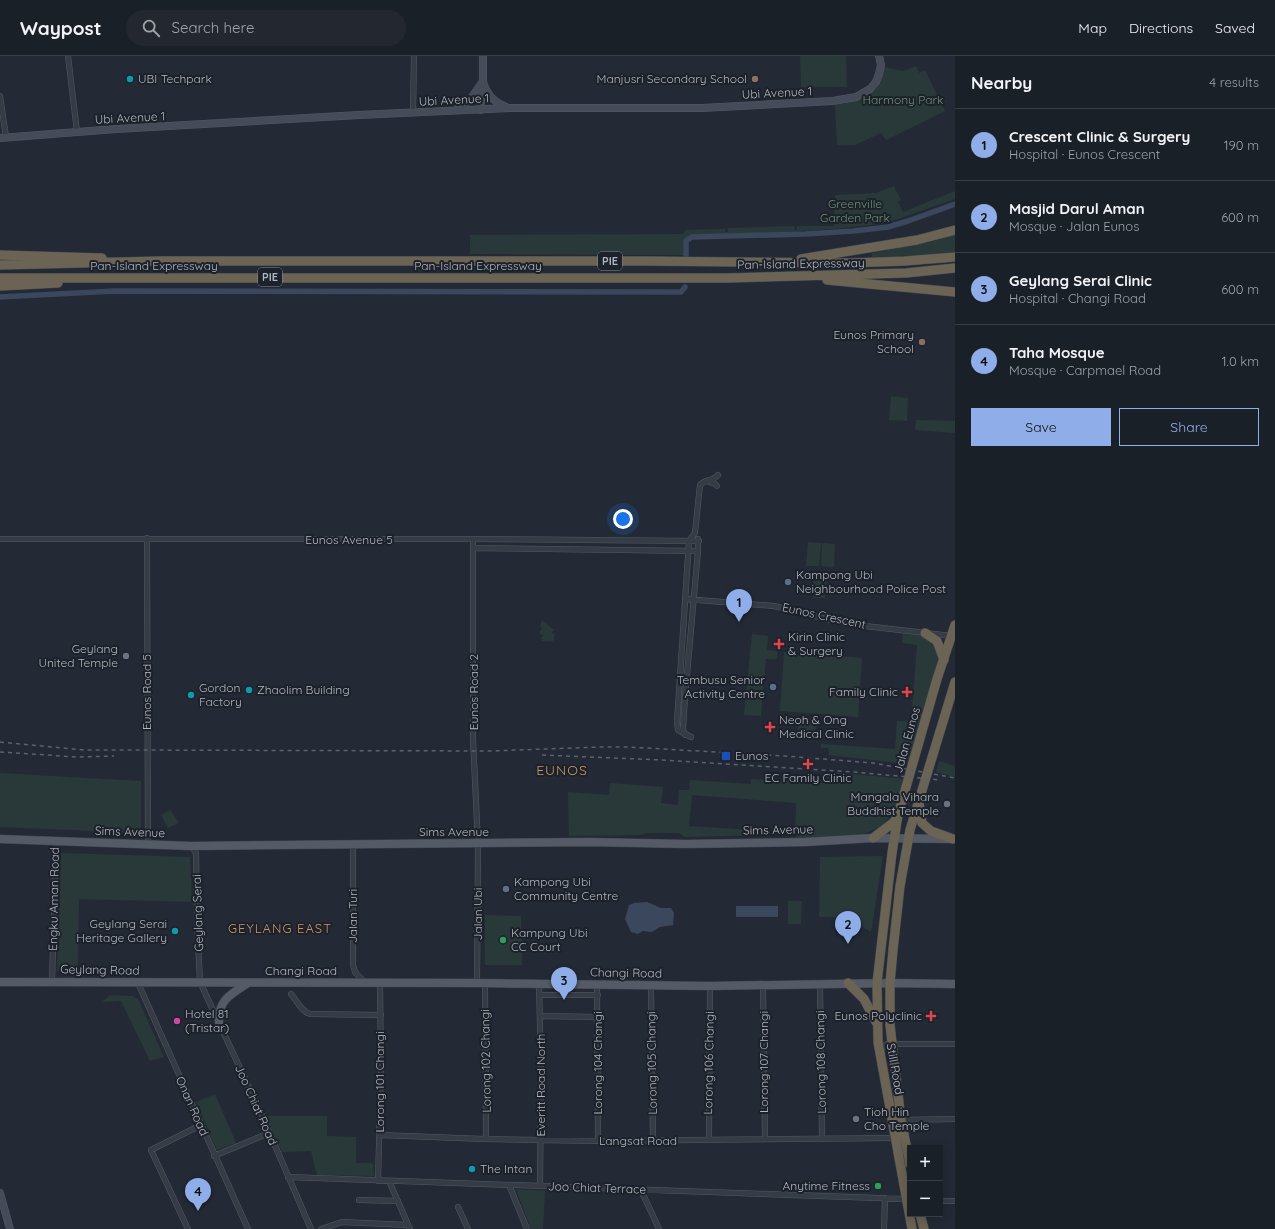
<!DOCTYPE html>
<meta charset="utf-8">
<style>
:root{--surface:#1a2028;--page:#232830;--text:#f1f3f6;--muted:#9fa3a8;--line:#383e45;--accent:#8faee9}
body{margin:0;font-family:Quicksand,sans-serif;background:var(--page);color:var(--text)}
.controls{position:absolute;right:12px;bottom:12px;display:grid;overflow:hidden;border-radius:0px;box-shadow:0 2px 10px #0003}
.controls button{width:36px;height:36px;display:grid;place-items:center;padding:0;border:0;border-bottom:1px solid var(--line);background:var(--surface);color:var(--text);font:20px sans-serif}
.you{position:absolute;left:623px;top:463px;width:14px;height:14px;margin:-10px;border:3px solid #fff;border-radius:50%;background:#1a73e8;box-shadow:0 0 0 6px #1a73e833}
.badge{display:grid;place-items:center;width:26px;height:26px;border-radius:50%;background:var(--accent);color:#111;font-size:13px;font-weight:700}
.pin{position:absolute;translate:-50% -33px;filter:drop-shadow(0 1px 2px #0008)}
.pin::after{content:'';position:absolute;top:21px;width:14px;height:12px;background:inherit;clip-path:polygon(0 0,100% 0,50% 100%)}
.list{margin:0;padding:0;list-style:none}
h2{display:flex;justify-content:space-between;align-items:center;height:52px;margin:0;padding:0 16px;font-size:17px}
h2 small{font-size:13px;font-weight:400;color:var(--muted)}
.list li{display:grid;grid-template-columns:26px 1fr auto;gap:12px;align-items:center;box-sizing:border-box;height:72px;padding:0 16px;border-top:1px solid var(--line)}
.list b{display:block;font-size:15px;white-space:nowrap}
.list p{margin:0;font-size:13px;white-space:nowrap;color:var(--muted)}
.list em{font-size:13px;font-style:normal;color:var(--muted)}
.actions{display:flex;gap:8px;padding:12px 16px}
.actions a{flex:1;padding:9px 0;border:1px solid var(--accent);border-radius:0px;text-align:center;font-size:14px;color:var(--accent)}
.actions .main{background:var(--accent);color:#111}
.icon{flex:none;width:22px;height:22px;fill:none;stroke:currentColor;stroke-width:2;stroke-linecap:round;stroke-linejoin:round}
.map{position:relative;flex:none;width:955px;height:1173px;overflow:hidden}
header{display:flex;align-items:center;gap:24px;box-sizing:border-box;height:56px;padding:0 20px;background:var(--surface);border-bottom:1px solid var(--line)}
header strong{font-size:19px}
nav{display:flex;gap:22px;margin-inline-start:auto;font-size:14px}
.search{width:280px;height:36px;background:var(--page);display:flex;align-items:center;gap:10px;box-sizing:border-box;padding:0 14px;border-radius:22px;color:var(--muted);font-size:15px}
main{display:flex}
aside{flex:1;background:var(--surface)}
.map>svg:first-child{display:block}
.green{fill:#29393a}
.water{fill:#3a475c}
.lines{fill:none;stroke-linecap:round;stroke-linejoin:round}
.canal{stroke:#3a475c;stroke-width:5.5}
.street-casing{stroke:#545a63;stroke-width:6}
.secondary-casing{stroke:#545a63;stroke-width:8}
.primary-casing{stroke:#40454f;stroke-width:9}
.highway-casing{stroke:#414750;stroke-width:10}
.street{stroke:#363c46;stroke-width:5}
.secondary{stroke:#454b58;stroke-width:7}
.primary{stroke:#545b66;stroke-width:8}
.highway{stroke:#6b6354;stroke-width:9}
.rail{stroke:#5b626e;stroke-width:1.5;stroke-dasharray:4 4;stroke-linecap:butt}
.culture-dot{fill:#0f9aa8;stroke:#1c212a;stroke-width:1.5}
.education-dot{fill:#8d6e63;stroke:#1c212a;stroke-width:1.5}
.service-dot{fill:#5c6f8a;stroke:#1c212a;stroke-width:1.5}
.health-dot{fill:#e0444e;stroke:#1c212a;stroke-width:1.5}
.worship-dot{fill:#6b7280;stroke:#1c212a;stroke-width:1.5}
.transit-dot{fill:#1a4fb4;stroke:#1c212a;stroke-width:1.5}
.leisure-dot{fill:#2e9e5b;stroke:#1c212a;stroke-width:1.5}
.hotel-dot{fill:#d1479c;stroke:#1c212a;stroke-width:1.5}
.labels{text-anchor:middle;stroke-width:4;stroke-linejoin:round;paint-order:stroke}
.shield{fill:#1c212a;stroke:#848a94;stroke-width:1}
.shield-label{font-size:11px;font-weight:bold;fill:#b1b7c2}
.poi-label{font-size:12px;fill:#b1b7c2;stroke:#1c212a;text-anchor:start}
.street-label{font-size:12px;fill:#b1b7c2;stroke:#1c212a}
.park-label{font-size:12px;fill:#6b9075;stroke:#1c212a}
.neighbourhood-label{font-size:13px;letter-spacing:1px;fill:#c59569;stroke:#1c212a}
.quarter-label{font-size:14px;letter-spacing:1px;fill:#c59569;stroke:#1c212a}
</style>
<header>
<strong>Waypost</strong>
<div class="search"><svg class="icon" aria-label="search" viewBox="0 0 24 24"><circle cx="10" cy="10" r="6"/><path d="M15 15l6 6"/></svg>Search here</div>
<nav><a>Map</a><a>Directions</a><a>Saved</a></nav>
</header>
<main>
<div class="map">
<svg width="955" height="1173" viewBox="0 0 955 1173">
<rect width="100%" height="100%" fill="#232a35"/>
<path class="green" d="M 800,0 L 846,0 L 847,31 L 801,31 Z
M 916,10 L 919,17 L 925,14 L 945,55 L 886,84 L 881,77 L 855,89 L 837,89 L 835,49 C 860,45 881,41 884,11 L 903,15 Z
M 894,130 L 901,144 L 898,146 L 903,156 L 955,135 L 955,143 L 886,167 L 835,173 L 738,179 L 691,179 L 684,184 L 683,199 L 470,198 L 470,179 L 683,178 L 685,174 L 725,173 L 725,176 L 728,176 L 728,172 L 794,170 L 795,174 L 797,174 L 797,170 L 834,170 L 835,139 L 876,137 Z
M 955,179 L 955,196 L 926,199 L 872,201 L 872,197 L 930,186 Z
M 891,340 L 908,342 L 907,365 L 889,364 Z
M 916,364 L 955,365 L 955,377 L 915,374 Z
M 808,486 L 821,487 L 819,510 L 806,510 Z
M 822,487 L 835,488 L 834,511 L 821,510 Z
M 814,518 L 827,519 L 825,542 L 813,542 Z
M 542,564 L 554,574 L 551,577 L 555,578 L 553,585 L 542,585 L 541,581 L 544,580 L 541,578 L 539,576 L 542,573 L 540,570 Z
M 752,578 L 768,580 L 767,594 L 777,595 L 777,603 L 766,603 L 761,660 L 744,659 Z
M 903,578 C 928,580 931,577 939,602 L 909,708 L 829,699 L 828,692 L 821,692 L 821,688 L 895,693 L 897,665 L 911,665 L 917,589 L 902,587 Z
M 784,596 L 862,602 L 858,661 L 780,655 Z
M 799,662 L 816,663 L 815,683 L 797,682 Z
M 939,705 L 955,710 L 955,721 L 936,716 Z
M 827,716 L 906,723 C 902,738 894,759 882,769 C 860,785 823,782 797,782 L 795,776 L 796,747 L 692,739 L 689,770 L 766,775 L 766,779 L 685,781 L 679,777 L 648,777 L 640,779 L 569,780 L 568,736 L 609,739 L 610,727 L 663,731 L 661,747 L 678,749 L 679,734 L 689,734 L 690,724 L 751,728 L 751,723 L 827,727 Z
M 0,717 L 141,725 L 141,777 L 0,771 Z
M 170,754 L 179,767 L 168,772 L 161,759 Z
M 61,797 L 190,801 L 192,846 L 79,843 L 78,915 L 57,915 Z
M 883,800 L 871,876 L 846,861 L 819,861 L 820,801 Z
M 788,845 L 802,845 L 801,868 L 788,868 Z
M 485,859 L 521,860 L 522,909 L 485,909 Z
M 110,939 L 132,940 L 138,943 L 164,1001 L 150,1005 L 121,945 L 102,946 Z
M 215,1038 L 236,1087 L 217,1094 L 196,1046 Z
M 265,1060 L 327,1060 L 327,1080 L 356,1081 L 356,1107 L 373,1107 L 374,1120 L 317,1119 L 311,1095 L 282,1096 Z
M 516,1133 L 545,1135 L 543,1173 L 531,1173 Z"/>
<path class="water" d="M 647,846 L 661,852 L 671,852 L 674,857 L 673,869 L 660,871 L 652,876 L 643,875 L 638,878 L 631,876 L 625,863 L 629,849 L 634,847 Z
M 736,850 L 778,850 L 778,861 L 736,861 Z"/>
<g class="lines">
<path class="canal" d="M 686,199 L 686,185 L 692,181 L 806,178 L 854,175 L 888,171 L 908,165 L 955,148
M 0,241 L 115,235 L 681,236 L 685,231"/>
<defs>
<path id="street" d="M 68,0 L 77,76
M 0,40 L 6,81
M 413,57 L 414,0
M 709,426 L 714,427 L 717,430
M 147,482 L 148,789
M 0,483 L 467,483 L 699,485
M 473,483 L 473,683 L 478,788 L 477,927
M 473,492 L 698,495
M 685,543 L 774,550 L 831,564 L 865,570 L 952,580
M 685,679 L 683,673 L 685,641 L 698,495 L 698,483
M 691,681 L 678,674 L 677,666 L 689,485 L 695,477 L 700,429 C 705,423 712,426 718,419
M 353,789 L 353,909 L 355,916 L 365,927
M 191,790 L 196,797 L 197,865 L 200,926 L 260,1055 L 311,1173
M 52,926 L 56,785
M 138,927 L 248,1173
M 485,927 L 486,1083
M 539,928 L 541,1014 L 540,1130
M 820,928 L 822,1083
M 597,929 L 598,1085
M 763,929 L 765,1083
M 651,930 L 653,1085
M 291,938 C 297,945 301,955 310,958 L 381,959
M 540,939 L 598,939
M 540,960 L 598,961
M 880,996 L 883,991 L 887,988 L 955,988
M 901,1064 L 955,1063
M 380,1079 L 484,1083 L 598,1085 L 895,1082
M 709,1084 L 710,930
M 214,1100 L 269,1077
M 288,1121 L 906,1143
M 378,1125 L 381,1013 L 380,928
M 389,1125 L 410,1173
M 509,1129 L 527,1173
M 641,1134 L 659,1173
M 359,1144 L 398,1145
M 940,1145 L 955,1145
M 458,1151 L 468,1173
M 188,1173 L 151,1094 L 201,1069
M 321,1173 L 342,1166 L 408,1169
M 884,1173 L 885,1142"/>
<path id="secondary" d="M 483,26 C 487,39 494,46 506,51
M 457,53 L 470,44 L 481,28
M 480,54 L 483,24 L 483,0
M 0,82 L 116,73 L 359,59 L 509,52 L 702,52 L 833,45 L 856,41 L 870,33 L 876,26 L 879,18 L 881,9 L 879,0
M 0,1137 L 10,1173"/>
<path id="primary" d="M 0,783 L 191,790 L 589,786 L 686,788 L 806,786 L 873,782 L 950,783
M 0,926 L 477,927 L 710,930 L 890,927 L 955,928
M 219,966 C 218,944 231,938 248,927"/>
<path id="highway" d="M 0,199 L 102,202
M 801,203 L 917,184 L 955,174
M 0,209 L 161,205 L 643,205 L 850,207 L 905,205 L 955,201
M 0,222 L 728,222 L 906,217 L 955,212
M 827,224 L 955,236
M 0,230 L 58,227
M 925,577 L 937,585 L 944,604
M 919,747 L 922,767 L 931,775 L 953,783
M 873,782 L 894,766 L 898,759
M 848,927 L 864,943 L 876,966
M 910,1108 L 901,1064 L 890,969 L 890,927 L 893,894 L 900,830 L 910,774 L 955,626
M 920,1158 L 924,1173
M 912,1173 L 878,986 L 877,927 L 892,797 L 898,759 L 937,623 L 955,569"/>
</defs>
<use href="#street" class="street-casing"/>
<use href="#secondary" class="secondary-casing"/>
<use href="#primary" class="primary-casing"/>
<use href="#highway" class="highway-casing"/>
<use href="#street" class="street"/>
<use href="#secondary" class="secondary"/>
<use href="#primary" class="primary"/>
<use href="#highway" class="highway"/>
<path class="rail" d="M 0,686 L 84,694 L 118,694 L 492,695 L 599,691 L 628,691 L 785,700 L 873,707 L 955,722
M 0,696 L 77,701 L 114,700
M 542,699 L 661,704 L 854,716 L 941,724"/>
</g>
<g class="culture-dot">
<circle cx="130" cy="23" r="4"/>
<circle cx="249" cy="634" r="4"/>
<circle cx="191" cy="639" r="4"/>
<circle cx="175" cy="875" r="4"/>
<circle cx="472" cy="1113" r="4"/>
</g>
<g class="education-dot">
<circle cx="755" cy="23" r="4"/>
<circle cx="922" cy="286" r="4"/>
</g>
<g class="service-dot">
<circle cx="788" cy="526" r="4"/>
<circle cx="773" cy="631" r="4"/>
<circle cx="506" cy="833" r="4"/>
</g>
<g class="health-dot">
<path d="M777 582h4v4h4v4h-4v4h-4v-4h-4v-4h4z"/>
<path d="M905 630h4v4h4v4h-4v4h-4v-4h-4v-4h4z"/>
<path d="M768 665h4v4h4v4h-4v4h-4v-4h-4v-4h4z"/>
<path d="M806 702h4v4h4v4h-4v4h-4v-4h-4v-4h4z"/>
<path d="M929 954h4v4h4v4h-4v4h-4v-4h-4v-4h4z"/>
</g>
<g class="worship-dot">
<circle cx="126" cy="600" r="4"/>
<circle cx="947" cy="748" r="4"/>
<circle cx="856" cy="1063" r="4"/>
</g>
<rect class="transit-dot" x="721" y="695" width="10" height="10" rx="2"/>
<g class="leisure-dot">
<circle cx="503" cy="884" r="4"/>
<circle cx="878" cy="1130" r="4"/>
</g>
<circle class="hotel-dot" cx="177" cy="965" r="4"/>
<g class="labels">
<g class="shield">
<rect x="598" y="196" width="24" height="18" rx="3"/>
<rect x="258" y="212" width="24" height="18" rx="3"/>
</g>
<g class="shield-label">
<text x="610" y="209">PIE</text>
<text x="270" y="225">PIE</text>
</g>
<g class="poi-label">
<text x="138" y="27">UBI Techpark</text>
<text x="747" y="27" text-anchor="end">Manjusri Secondary School</text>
<text x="914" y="283" text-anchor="end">Eunos Primary<tspan x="914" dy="14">School</tspan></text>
<text x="796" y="523">Kampong Ubi<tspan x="796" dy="14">Neighbourhood Police Post</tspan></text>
<text x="788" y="585">Kirin Clinic<tspan x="788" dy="14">&amp; Surgery</tspan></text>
<text x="118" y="597" text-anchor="end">Geylang<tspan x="118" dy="14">United Temple</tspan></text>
<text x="765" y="628" text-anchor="end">Tembusu Senior<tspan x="765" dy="14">Activity Centre</tspan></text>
<text x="199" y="636">Gordon<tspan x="199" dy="14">Factory</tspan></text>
<text x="257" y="638">Zhaolim Building</text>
<text x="898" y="640" text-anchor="end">Family Clinic</text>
<text x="779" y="668">Neoh &amp; Ong<tspan x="779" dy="14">Medical Clinic</tspan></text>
<text x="735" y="704">Eunos</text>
<text x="808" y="726" text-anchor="middle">EC Family Clinic</text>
<text x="939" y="745" text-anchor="end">Mangala Vihara<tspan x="939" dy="14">Buddhist Temple</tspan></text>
<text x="514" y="830">Kampong Ubi<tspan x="514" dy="14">Community Centre</tspan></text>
<text x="167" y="872" text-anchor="end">Geylang Serai<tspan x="167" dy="14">Heritage Gallery</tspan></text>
<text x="511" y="881">Kampung Ubi<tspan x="511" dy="14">CC Court</tspan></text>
<text x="185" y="962">Hotel 81<tspan x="185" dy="14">(Tristar)</tspan></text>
<text x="922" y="964" text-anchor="end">Eunos Polyclinic</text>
<text x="864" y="1060">Tioh Hin<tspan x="864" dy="14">Cho Temple</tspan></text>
<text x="480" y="1117">The Intan</text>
<text x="870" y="1134" text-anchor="end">Anytime Fitness</text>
</g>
<g class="street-label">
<text transform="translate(777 37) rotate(-3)" y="4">Ubi Avenue 1</text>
<text transform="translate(454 44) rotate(-3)" y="4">Ubi Avenue 1</text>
<text transform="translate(130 62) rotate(-3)" y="4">Ubi Avenue 1</text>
<text transform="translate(801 208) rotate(-1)" y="4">Pan-Island Expressway</text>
<text x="154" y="214">Pan-Island Expressway</text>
<text x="478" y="214">Pan-Island Expressway</text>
<text x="349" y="488">Eunos Avenue 5</text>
<text transform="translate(824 560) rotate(12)" y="4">Eunos Crescent</text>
<text transform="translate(147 636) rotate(-90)" y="4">Eunos Road 5</text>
<text transform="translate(474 636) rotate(-90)" y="4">Eunos Road 2</text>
<text transform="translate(907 684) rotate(-74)" y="4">Jalan Eunos</text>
<text transform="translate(778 774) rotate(-1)" y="4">Sims Avenue</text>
<text transform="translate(130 776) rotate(2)" y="4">Sims Avenue</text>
<text x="454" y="780">Sims Avenue</text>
<text transform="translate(54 843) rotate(-89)" y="4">Engku Aman Road</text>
<text transform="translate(198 857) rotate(-92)" y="4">Geylang Serai</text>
<text transform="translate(478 858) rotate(-90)" y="4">Jalan Ubi</text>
<text transform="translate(353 860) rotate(-90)" y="4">Jalan Turi</text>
<text transform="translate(100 914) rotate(1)" y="4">Geylang Road</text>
<text x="301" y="919">Changi Road</text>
<text transform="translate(626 917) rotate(1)" y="4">Changi Road</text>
<text transform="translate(486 1005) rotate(-91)" y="4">Lorong 102 Changi</text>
<text transform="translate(764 1006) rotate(-90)" y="4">Lorong 107 Changi</text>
<text transform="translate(821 1006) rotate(-91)" y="4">Lorong 108 Changi</text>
<text transform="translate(598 1007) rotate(-90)" y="4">Lorong 104 Changi</text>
<text transform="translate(652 1007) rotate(-91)" y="4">Lorong 105 Changi</text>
<text transform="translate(709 1007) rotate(-89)" y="4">Lorong 106 Changi</text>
<text transform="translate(895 1013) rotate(80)" y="4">Still Road</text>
<text transform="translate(380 1026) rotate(-90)" y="4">Lorong 101 Changi</text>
<text transform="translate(541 1029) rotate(-90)" y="4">Everitt Road North</text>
<text transform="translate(256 1049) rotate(66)" y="4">Joo Chiat Road</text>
<text transform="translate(192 1050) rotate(66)" y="4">Onan Road</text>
<text x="638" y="1089">Langsat Road</text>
<text transform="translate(597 1132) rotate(2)" y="4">Joo Chiat Terrace</text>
</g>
<g class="park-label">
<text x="903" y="48">Harmony Park</text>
<text x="855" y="152">Greenville<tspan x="855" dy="14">Garden Park</tspan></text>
</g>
<g class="neighbourhood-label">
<text x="280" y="877">GEYLANG EAST</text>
</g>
<g class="quarter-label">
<text x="562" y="719">EUNOS</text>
</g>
</g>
</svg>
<div class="controls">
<button>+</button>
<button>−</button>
</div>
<div class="you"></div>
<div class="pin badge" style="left:739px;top:566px">1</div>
<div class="pin badge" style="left:848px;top:888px">2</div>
<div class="pin badge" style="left:564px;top:944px">3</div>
<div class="pin badge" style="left:198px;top:1155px">4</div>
</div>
<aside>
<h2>Nearby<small>4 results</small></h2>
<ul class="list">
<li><span class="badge">1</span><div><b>Crescent Clinic &amp; Surgery</b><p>Hospital · Eunos Crescent</p></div><em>190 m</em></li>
<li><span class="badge">2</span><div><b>Masjid Darul Aman</b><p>Mosque · Jalan Eunos</p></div><em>600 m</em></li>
<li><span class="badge">3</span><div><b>Geylang Serai Clinic</b><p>Hospital · Changi Road</p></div><em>600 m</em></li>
<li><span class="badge">4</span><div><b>Taha Mosque</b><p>Mosque · Carpmael Road</p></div><em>1.0 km</em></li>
</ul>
<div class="actions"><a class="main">Save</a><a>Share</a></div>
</aside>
</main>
